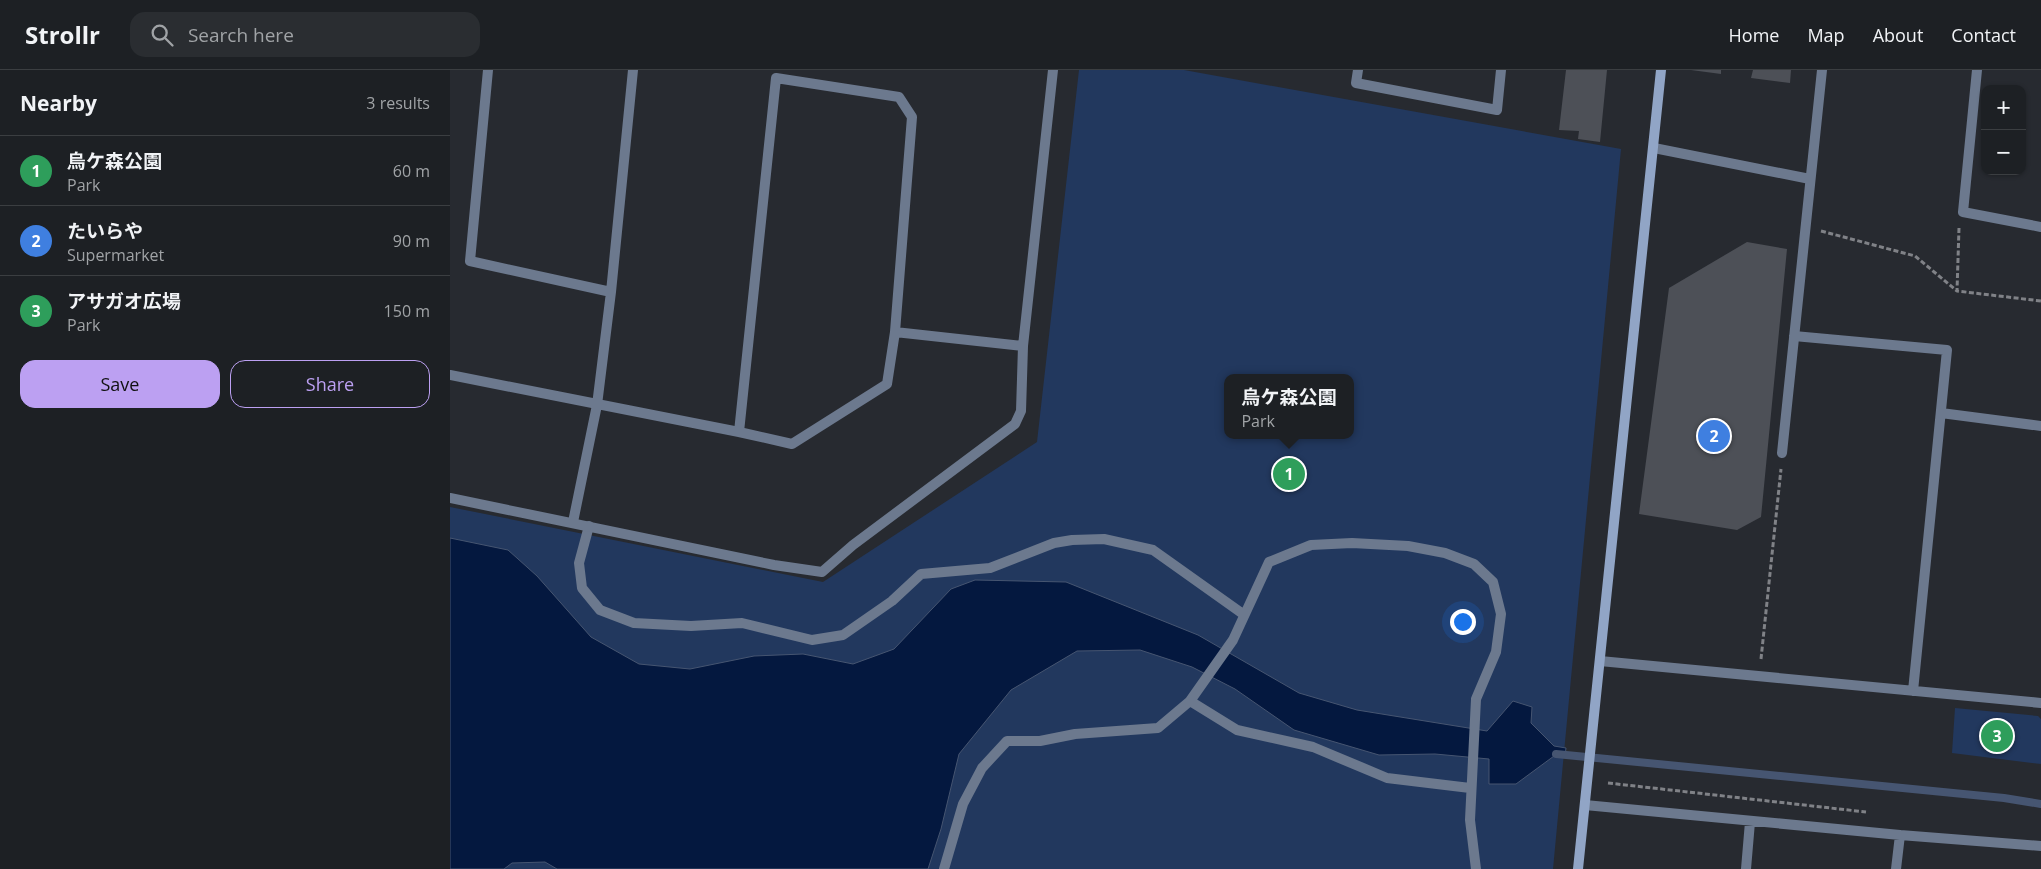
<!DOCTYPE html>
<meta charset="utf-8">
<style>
:root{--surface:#1d2024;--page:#2a2d31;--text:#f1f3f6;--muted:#a0a3a6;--line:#3b3e41;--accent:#bca0f2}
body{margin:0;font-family:"Open Sans","Noto Sans JP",sans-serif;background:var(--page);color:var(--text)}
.controls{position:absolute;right:15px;top:15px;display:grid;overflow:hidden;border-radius:10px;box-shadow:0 1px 4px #0004}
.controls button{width:45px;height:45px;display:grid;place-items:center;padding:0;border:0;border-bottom:1px solid var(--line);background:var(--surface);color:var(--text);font:25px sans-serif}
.you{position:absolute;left:1012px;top:551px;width:18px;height:18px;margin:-12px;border:4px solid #fff;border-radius:50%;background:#1a73e8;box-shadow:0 0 0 8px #1a73e833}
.badge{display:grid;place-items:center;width:32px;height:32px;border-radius:50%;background:var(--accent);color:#fff;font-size:16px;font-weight:700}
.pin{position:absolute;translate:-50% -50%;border:2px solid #fff;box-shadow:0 1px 5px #0006}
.popup{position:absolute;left:774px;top:304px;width:130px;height:65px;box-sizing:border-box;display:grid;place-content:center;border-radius:10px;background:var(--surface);filter:drop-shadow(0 1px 4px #0005);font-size:16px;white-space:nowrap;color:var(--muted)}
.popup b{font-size:19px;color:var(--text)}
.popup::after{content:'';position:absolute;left:50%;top:100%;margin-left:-10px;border:10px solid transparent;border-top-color:var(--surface)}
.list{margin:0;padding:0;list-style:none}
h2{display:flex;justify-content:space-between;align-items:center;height:65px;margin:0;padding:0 20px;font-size:21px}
h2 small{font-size:16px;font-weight:400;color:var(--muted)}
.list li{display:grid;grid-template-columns:32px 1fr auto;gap:15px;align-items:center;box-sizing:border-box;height:70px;padding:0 20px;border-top:1px solid var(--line)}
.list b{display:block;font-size:19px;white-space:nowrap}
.list p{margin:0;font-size:16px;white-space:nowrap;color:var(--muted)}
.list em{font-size:16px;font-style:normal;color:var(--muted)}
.actions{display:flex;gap:10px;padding:15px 20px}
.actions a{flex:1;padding:11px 0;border:1px solid var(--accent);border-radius:15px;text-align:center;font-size:18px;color:var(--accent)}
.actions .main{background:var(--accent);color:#111}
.icon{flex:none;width:28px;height:28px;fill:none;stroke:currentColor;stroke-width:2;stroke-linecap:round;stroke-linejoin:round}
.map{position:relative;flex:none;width:1591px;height:799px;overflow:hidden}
header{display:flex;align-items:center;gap:30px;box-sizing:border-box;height:70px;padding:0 25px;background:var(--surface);border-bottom:1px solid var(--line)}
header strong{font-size:24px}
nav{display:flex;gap:28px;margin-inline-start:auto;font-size:18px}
.search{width:350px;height:45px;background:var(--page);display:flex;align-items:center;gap:12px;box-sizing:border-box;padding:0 18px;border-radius:15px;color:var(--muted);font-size:19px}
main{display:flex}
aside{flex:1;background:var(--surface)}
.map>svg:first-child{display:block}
.green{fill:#22385e;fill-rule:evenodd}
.water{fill:#04183f;stroke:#465571}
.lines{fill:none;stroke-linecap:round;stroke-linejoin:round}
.stream{stroke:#465571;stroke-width:8}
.building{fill:#4d5057}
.path{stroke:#808287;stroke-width:3;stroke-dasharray:5 2.5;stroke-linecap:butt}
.lane{stroke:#6c798e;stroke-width:10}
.street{stroke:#6c798e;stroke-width:10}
.secondary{stroke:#91a5c6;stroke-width:10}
</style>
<header>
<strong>Strollr</strong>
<div class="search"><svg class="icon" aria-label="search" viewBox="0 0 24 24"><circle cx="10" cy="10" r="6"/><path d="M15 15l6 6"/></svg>Search here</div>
<nav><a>Home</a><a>Map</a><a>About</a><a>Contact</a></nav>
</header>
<main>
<aside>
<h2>Nearby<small>3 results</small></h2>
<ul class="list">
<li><span class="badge" style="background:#2e9e5b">1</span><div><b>烏ケ森公園</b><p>Park</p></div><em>60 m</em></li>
<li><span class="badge" style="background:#3f7fe0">2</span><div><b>たいらや</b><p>Supermarket</p></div><em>90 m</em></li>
<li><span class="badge" style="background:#2e9e5b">3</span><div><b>アサガオ広場</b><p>Park</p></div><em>150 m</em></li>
</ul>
<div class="actions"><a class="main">Save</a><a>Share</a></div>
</aside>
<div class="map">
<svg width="1591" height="799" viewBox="0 0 1591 799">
<rect width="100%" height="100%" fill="#272a30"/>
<path class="green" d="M 629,0 L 734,0 L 1171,79 L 1103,799 L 0,799 L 0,437 L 373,512 L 587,372 ZM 778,308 L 900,308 L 900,365 L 778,365 Z
M 1505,638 L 1588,646 L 1591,649 L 1591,694 L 1502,683 Z"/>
<path class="water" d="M 0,468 L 58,480 L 87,506 L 141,567 L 189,594 L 240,599 L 304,586 L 353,584 L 403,594 L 444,579 L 501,519 L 525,510 L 616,512 L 748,565 L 849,623 L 907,640 L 1037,661 L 1063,631 L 1082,637 L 1081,653 L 1104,676 L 1116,678 L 1115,686 L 1104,686 L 1066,714 L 1039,714 L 1039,689 L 985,684 L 929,685 L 844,660 L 785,619 L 742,597 L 690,580 L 627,581 L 561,620 L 509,684 L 491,759 L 478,799 L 107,799 L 95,792 L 62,793 L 54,799 L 0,799 Z"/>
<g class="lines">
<path class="stream" d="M 1106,684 L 1554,728 L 1591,734"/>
</g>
<path class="building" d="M 1116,0 L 1157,0 L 1150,72 L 1128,69 L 1129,61 L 1109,60 Z
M 1241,0 L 1271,0 L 1271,4 Z
M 1303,0 L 1341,0 L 1340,13 L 1301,8 Z
M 1297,172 L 1337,179 L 1311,447 L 1287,460 L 1189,444 L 1219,218 Z"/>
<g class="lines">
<path class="path" d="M 1509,158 L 1507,221 L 1591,231
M 1371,161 L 1465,186 L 1507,221
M 1311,589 L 1331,399
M 1158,713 L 1416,742"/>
<path class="lane" d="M 139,456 L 129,493 L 132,518 L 150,540 L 184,553 L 241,556 L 292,553 L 362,570 L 393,565 L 442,531 L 471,504 L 540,498 L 604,473 L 622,470 L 654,469 L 703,480 L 793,544
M 740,631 L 787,660 L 863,677 L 937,708 L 1020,718
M 494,799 L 513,734 L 532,698 L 557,671 L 590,671 L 625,664 L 708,658 L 740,631 L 783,570 L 819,492 L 861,475 L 902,473 L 958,476 L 995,483 L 1024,494 L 1043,512 L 1051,544 L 1046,582 L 1026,629 L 1020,750 L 1026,799"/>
<path class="street" d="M 38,0 L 20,191 L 161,222
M 908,0 L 906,13 L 1047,40 L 1051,0
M 1527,0 L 1513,142 L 1591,157
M 1204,78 L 1360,109
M 445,262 L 437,314 L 342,374 L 289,362 L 326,8 L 449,27 L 462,47 L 445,262 L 573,276
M 1344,266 L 1497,280 L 1463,621
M 0,305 L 289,362
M 1491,343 L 1591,356
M 1332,383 L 1372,0
M 0,428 L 324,495 L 372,502 L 403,475 L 565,354 L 571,341 L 573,276 L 603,0
M 123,452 L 147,335 L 161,222 L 183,0
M 1150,591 L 1591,633
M 1135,735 L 1450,765 L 1591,776
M 1296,799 L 1300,752
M 1446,799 L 1450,765"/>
<path class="secondary" d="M 1128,799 L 1211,0"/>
</g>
</svg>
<div class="controls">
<button>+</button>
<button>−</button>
</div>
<div class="you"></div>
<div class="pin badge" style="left:839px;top:404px;background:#2e9e5b">1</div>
<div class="popup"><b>烏ケ森公園</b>Park</div>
<div class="pin badge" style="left:1264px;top:366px;background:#3f7fe0">2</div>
<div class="pin badge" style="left:1547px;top:666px;background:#2e9e5b">3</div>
</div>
</main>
